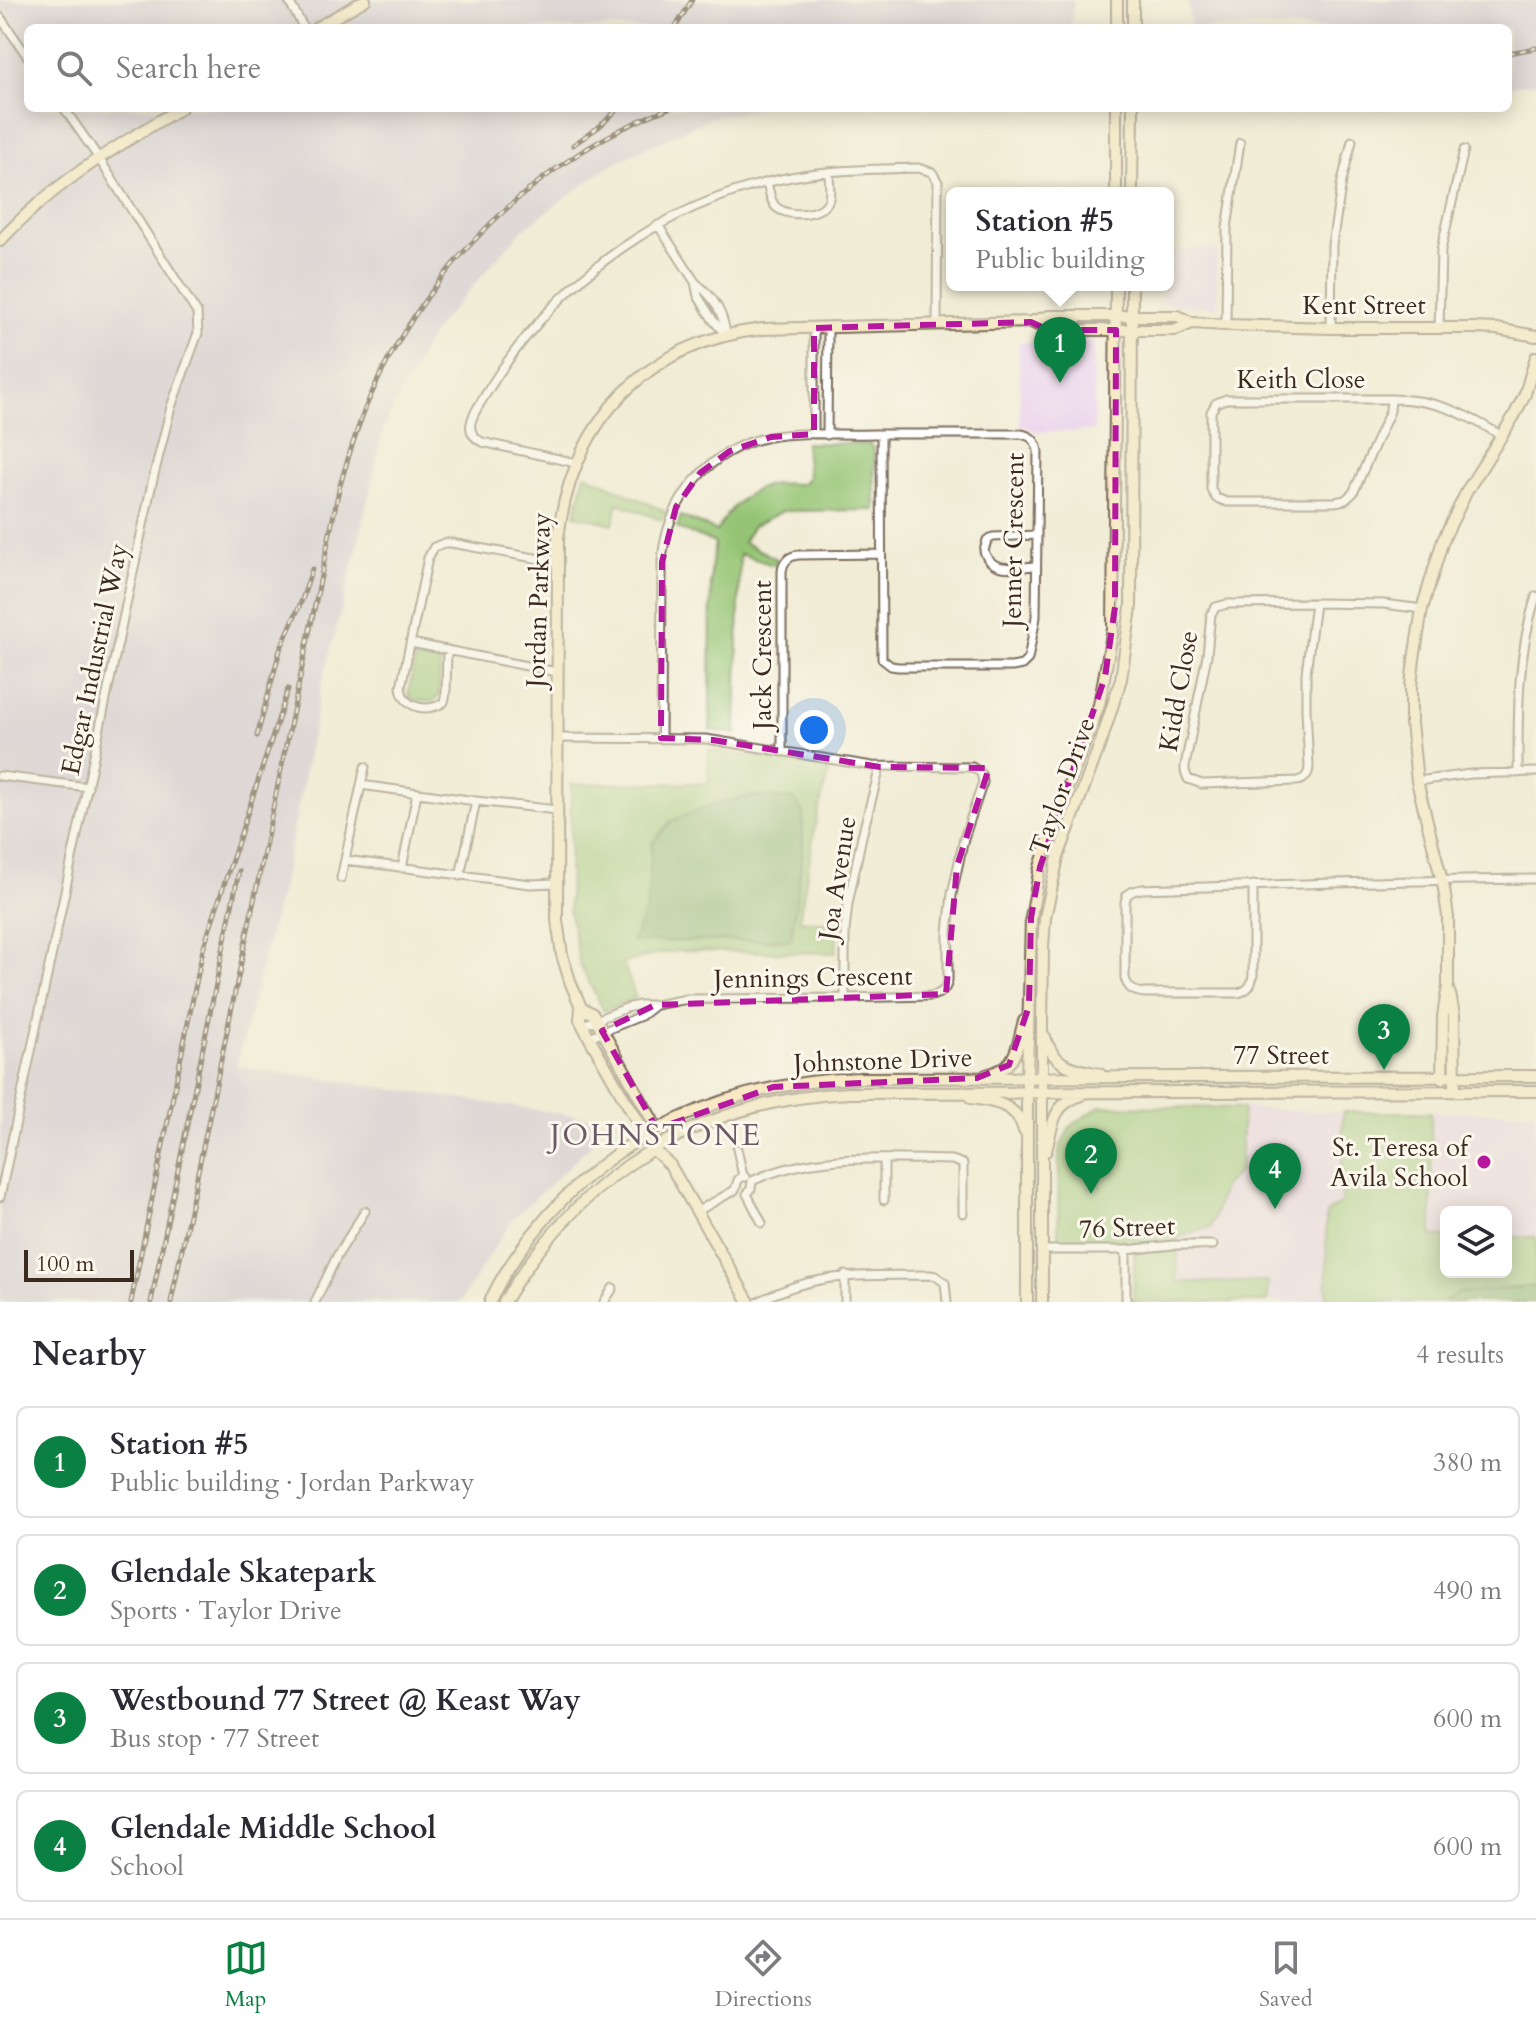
<!DOCTYPE html>
<meta charset="utf-8">
<style>
:root{--surface:#fff;--page:#f7f7f7;--text:#2b2b33;--muted:#7c7c81;--line:#e1e1e2;--accent:#0b8043}
body{margin:0;font-family:Cardo,serif;background:var(--page);color:var(--text)}
.controls{position:absolute;right:24px;bottom:24px;display:grid;overflow:hidden;border-radius:12px;box-shadow:0 4px 20px #0003}
.controls button{width:72px;height:72px;display:grid;place-items:center;padding:0;border:0;border-bottom:2px solid var(--line);background:var(--surface);color:var(--text);font:40px sans-serif}
.scale{position:absolute;left:24px;bottom:20px;width:110px;box-sizing:border-box;padding-left:8px;border:4px solid #3b2a1e;border-top:0;font-size:22px;line-height:28px;white-space:nowrap;color:#3b2a1e;-webkit-text-stroke:6px #fbf7ec;paint-order:stroke}
.you{position:absolute;left:814px;top:730px;width:28px;height:28px;margin:-20px;border:6px solid #fff;border-radius:50%;background:#1a73e8;box-shadow:0 0 0 12px #1a73e833}
.badge{display:grid;place-items:center;width:52px;height:52px;border-radius:50%;background:var(--accent);color:#fff;font-size:26px;font-weight:700}
.pin{position:absolute;translate:-50% -66px;filter:drop-shadow(0 2px 4px #0008)}
.pin::after{content:'';position:absolute;top:42px;width:28px;height:24px;background:inherit;clip-path:polygon(0 0,100% 0,50% 100%)}
.popup{position:absolute;left:946px;top:187px;width:228px;height:104px;box-sizing:border-box;display:grid;place-content:center;border-radius:12px;background:var(--surface);filter:drop-shadow(0 2px 6px #0005);font-size:26px;white-space:nowrap;color:var(--muted)}
.popup b{font-size:30px;color:var(--text)}
.popup::after{content:'';position:absolute;left:50%;top:100%;margin-left:-16px;border:16px solid transparent;border-top-color:var(--surface)}
.list{margin:0;padding:0;list-style:none}
h2{display:flex;justify-content:space-between;align-items:center;height:104px;margin:0;padding:0 32px;font-size:34px}
h2 small{font-size:26px;font-weight:400;color:var(--muted)}
.list li{display:grid;grid-template-columns:52px 1fr auto;gap:24px;align-items:center;box-sizing:border-box;height:112px;margin:0 16px 16px;padding:0 16px;border:2px solid var(--line);border-radius:12px}
.list b{display:block;font-size:30px;white-space:nowrap}
.list p{margin:0;font-size:26px;white-space:nowrap;color:var(--muted)}
.list em{font-size:26px;font-style:normal;color:var(--muted)}
.icon{flex:none;width:44px;height:44px;fill:none;stroke:currentColor;stroke-width:2;stroke-linecap:round;stroke-linejoin:round}
.map{position:relative;flex:none;width:1536px;height:1302px;overflow:hidden}
.search{position:absolute;background:var(--surface);box-shadow:0 4px 20px #0003;left:24px;right:24px;top:24px;height:88px;display:flex;align-items:center;gap:20px;box-sizing:border-box;padding:0 28px;border-radius:12px;color:var(--muted);font-size:30px}
.sheet{height:616px;background:var(--surface)}
nav{display:flex;justify-content:space-around;align-items:center;box-sizing:border-box;height:112px;border-top:2px solid var(--line);background:var(--surface);font-size:22px;color:var(--muted)}
nav a{display:grid;justify-items:center;gap:4px}
nav .on{color:var(--accent)}
.map>svg:first-child{display:block}
.built{fill:#e9d2ee}
.industrial{fill:#c9bfd7}
.green{fill:#94c473;stroke:#687748;stroke-width:2}
.forest{fill:#77aa65;stroke:#596a42;stroke-width:2}
.lines{fill:none;stroke-linecap:round;stroke-linejoin:round}
.street-casing{stroke:#7b6e5e;stroke-width:11}
.secondary-casing{stroke:#7b6e5e;stroke-width:14}
.street{stroke:#fff;stroke-width:7}
.secondary{stroke:#f8e8c3;stroke-width:10}
.rail-casing{stroke:#3b2a1e;stroke-width:5}
.rail{stroke:#fbf7ec;stroke-width:2;stroke-dasharray:6;stroke-linecap:butt}
.marked{fill:none;stroke:#b5179e;stroke-width:6;stroke-dasharray:16 10;stroke-linejoin:round}
.poi-dot{fill:#b5179e;stroke:#fbf7ec;stroke-width:3}
.labels{text-anchor:middle;stroke-width:6;stroke-linejoin:round;paint-order:stroke}
.street-label{font-size:26px;fill:#3b2a1e;stroke:#fbf7ec}
.poi-label{font-size:26px;fill:#3b2a1e;stroke:#fbf7ec;text-anchor:end}
.quarter-label{font-size:30px;letter-spacing:2px;fill:#6b5b67;stroke:#fbf7ec}
</style>
<div class="map">
<svg width="1536" height="1302" viewBox="0 0 1536 1302">
<rect width="100%" height="100%" fill="#fbf7ec"/>
<filter id="ink" filterUnits="userSpaceOnUse"><feTurbulence type="fractalNoise" baseFrequency=".0125" numOctaves="2"/><feDisplacementMap in="SourceGraphic" scale="16" xChannelSelector="R" yChannelSelector="G"/><feConvolveMatrix kernelMatrix="1 2 1 2 8 2 1 2 1" color-interpolation-filters="sRGB"/></filter>
<filter id="wash" filterUnits="userSpaceOnUse"><feTurbulence type="fractalNoise" baseFrequency=".006" numOctaves="4" result="noise"/><feDisplacementMap in="SourceGraphic" scale="32" xChannelSelector="R" yChannelSelector="G"/><feGaussianBlur stdDeviation="1.8" result="paint"/><feColorMatrix in="noise" values="0 0 0 0 0 0 0 0 0 0 0 0 0 0 0 0 0 1.4 0 .05"/><feComposite in="paint" operator="in"/></filter>
<g filter="url(#wash)">
<rect width="100%" height="100%" fill="#f1ecd5"/>
<path class="built" d="M 1217,249 L 1217,307 L 1160,304 L 1162,285 L 1168,285 L 1168,250 Z
M 1094,340 L 1094,431 L 1039,432 L 1020,426 L 1019,342 Z
M 1243,1108 L 1343,1112 L 1341,1204 L 1326,1214 L 1327,1302 L 1268,1302 L 1268,1283 L 1177,1282 L 1178,1237 L 1211,1227 L 1223,1188 L 1240,1170 Z
M 1431,1112 L 1536,1112 L 1536,1237 L 1506,1237 L 1506,1212 L 1446,1212 L 1446,1237 L 1432,1237 Z"/>
<path class="industrial" d="M 0,0 L 1074,0 L 1070,28 L 28,28 L 28,108 L 763,108 L 712,117 L 612,164 L 523,229 L 432,333 L 384,426 L 359,541 L 321,687 L 286,870 L 236,1066 L 592,1118 L 591,1145 L 512,1220 L 460,1302 L 0,1302 Z
M 1188,0 L 1536,0 L 1536,83 L 1508,86 L 1508,28 L 1191,28 Z"/>
<path class="green" d="M 805,443 L 870,444 L 874,451 L 875,510 L 783,511 L 753,526 L 743,542 L 777,559 L 776,566 L 740,554 L 736,734 L 710,730 L 711,569 L 715,543 L 677,528 L 681,516 L 717,531 C 728,509 749,487 776,484 C 784,483 793,484 802,484 L 808,478 Z
M 585,474 L 666,512 L 661,520 L 618,503 L 613,524 L 575,515 Z
M 421,654 L 434,656 L 440,662 L 439,696 L 433,702 L 415,701 L 408,694 L 415,660 Z
M 709,750 L 830,768 L 817,816 L 799,920 L 838,923 L 836,953 L 679,951 L 657,954 L 623,963 L 636,998 L 604,1011 L 580,965 L 569,910 L 571,784 L 708,783 Z
M 1100,1106 L 1243,1108 L 1240,1170 L 1223,1188 L 1211,1227 L 1178,1237 L 1177,1282 L 1268,1282 L 1268,1302 L 1133,1302 L 1135,1239 L 1058,1241 L 1059,1150 L 1070,1127 Z
M 1343,1112 L 1431,1112 L 1432,1236 L 1446,1237 L 1446,1272 L 1506,1272 L 1506,1237 L 1536,1237 L 1536,1302 L 1327,1302 L 1326,1213 L 1341,1203 Z"/>
<path class="forest" d="M 751,796 L 794,799 L 803,812 L 803,849 L 791,940 L 632,942 L 647,908 L 652,843 L 671,821 L 713,804 Z
M 1536,1286 L 1536,1302 L 1442,1302 L 1459,1293 Z"/>
</g>
<g filter="url(#ink)">
<g class="lines">
<defs>
<path id="street" d="M 288,0 L 304,28
M 0,17 L 28,57
M 767,182 C 769,190 770,201 776,207 C 789,218 823,216 829,199 C 831,191 829,180 829,172
M 658,225 L 695,282 L 698,296 L 713,320 L 726,335
M 696,283 C 713,296 724,314 726,335
M 1226,325 L 1227,228 L 1240,143
M 814,328 L 814,434
M 1331,328 L 1332,244 L 1342,181 L 1352,141
M 1439,328 L 1441,250 L 1464,150
M 1226,399 L 1391,399 L 1390,411 L 1353,493 L 1345,500 L 1335,502 L 1227,502 L 1216,498 L 1211,489 L 1211,412 L 1216,403 Z
M 1391,399 C 1436,399 1464,413 1502,436
M 827,435 L 828,328
M 576,463 L 482,442 C 460,431 475,412 484,397 C 556,277 670,195 809,174 C 845,169 882,169 918,168 L 932,172 L 938,182 L 937,323
M 1036,566 C 1017,567 991,574 984,551 L 987,540 L 993,537 L 1037,535
M 1315,603 L 1306,673 L 1306,710 L 1309,766 C 1309,774 1305,780 1297,781 L 1202,784 L 1188,779 L 1185,771 L 1185,766 L 1207,655 L 1211,614 L 1216,607 L 1227,604 Z
M 1315,603 L 1384,604 L 1422,609
M 411,643 L 557,672
M 447,651 L 446,693 L 444,702 C 429,713 403,709 401,687 L 428,558 L 434,547 L 444,543 L 451,543 L 557,562
M 557,738 L 706,739 L 872,766 L 972,767 L 981,773 L 983,782 L 964,838 L 952,894 L 948,932 L 948,980 C 946,991 940,994 930,996 L 845,998 L 687,999 L 655,1005 L 639,1005 L 626,1008 L 583,1025
M 661,738 L 662,562 C 666,501 708,449 769,437 C 803,431 840,435 874,434 C 923,434 972,434 1021,434 C 1032,436 1036,441 1038,451 L 1036,617 L 1028,659 L 1022,665 L 1012,667 L 898,667 L 891,666 L 882,659 L 881,434
M 782,752 L 782,571 C 783,562 789,556 798,555 L 881,554
M 1518,773 C 1518,710 1517,657 1536,596
M 0,776 L 88,787
M 1417,781 L 1471,774 L 1536,772
M 361,785 L 476,801 L 557,810
M 345,860 L 530,884 L 556,883
M 402,868 L 417,793
M 460,876 L 476,801
M 341,878 L 365,767
M 1253,885 L 1253,975 C 1252,985 1248,991 1238,993 L 1145,993 C 1134,992 1128,989 1125,978 L 1125,902 L 1127,895 L 1133,891 L 1142,889 C 1273,885 1405,880 1536,879
M 845,998 L 845,931 L 848,904 L 862,836 L 880,767
M 589,1037 L 641,1016 L 655,1005
M 737,1149 L 743,1176 L 745,1177
M 752,1181 C 814,1152 885,1159 952,1160 L 963,1164 L 963,1213
M 752,1181 L 751,1189 L 747,1194 L 762,1223
M 0,1197 L 152,483 L 171,407 L 198,333 L 197,313 L 98,157 L 64,108
M 884,1200 L 884,1159
M 696,1212 L 735,1190 L 738,1180 L 743,1176
M 1042,1250 L 1126,1250 L 1173,1245 L 1213,1245
M 1126,1250 L 1126,1302
M 845,1275 L 845,1302
M 315,1302 L 337,1256 L 365,1211
M 604,1302 L 613,1288
M 758,1302 C 818,1270 865,1276 930,1275 L 936,1276 L 945,1283 L 947,1302"/>
<path id="secondary" d="M 1133,0 L 1133,28
M 316,28 L 365,0
M 1117,28 L 1117,0
M 1116,193 L 1116,108
M 1132,193 L 1133,108
M 0,241 C 53,183 115,147 181,108
M 1031,322 L 1048,330 L 1176,330 L 1192,323
M 1450,994 L 1454,1015 L 1455,1091
M 581,1007 L 593,1014 L 659,1132
M 1045,1037 C 1054,1067 1072,1068 1100,1074
M 986,1075 C 1018,1068 1016,1048 1024,1021
M 1442,1079 L 1443,1016 L 1448,986 L 1448,917 L 1444,889 L 1417,781 L 1411,723 L 1411,686 L 1414,659 L 1422,609 L 1443,540 L 1468,489 L 1514,416 L 1525,394 L 1536,357
M 971,1098 C 995,1101 1018,1105 1024,1131
M 1046,1151 C 1053,1124 1052,1104 1082,1095
M 490,1302 C 500,1278 516,1256 532,1235 C 612,1131 731,1082 860,1078 L 1536,1076
M 504,1302 C 581,1172 699,1100 850,1093 L 1536,1091
M 749,1302 L 670,1165 L 653,1149 L 589,1037 L 580,1020 L 581,1007 L 571,984 L 562,955 L 557,920 L 558,538 C 572,422 645,342 763,329 L 1031,322 L 1049,316 L 1178,316 L 1192,323 L 1226,325 L 1331,328 L 1473,328 L 1497,329 L 1536,336
M 1027,1302 L 1027,1078 L 1031,918 L 1040,867 L 1054,824 L 1099,705 L 1113,629 L 1116,285
M 1042,1302 L 1042,1027 L 1043,947 L 1045,918 L 1058,857 L 1102,739 L 1121,679 L 1131,607 L 1132,285"/>
</defs>
<use href="#street" class="street-casing"/>
<use href="#secondary" class="secondary-casing"/>
<use href="#street" class="street"/>
<use href="#secondary" class="secondary"/>
<defs>
<path id="rail" d="M 675,28 L 692,0
M 1508,53 L 1536,48
M 573,145 L 600,126 L 619,108
M 257,736 L 280,650 L 302,600 L 312,569
M 131,1302 L 203,949 L 288,689
M 151,1302 L 239,871
M 171,1302 L 339,489 C 348,458 357,426 370,397 C 428,267 535,160 669,108"/>
</defs>
<use href="#rail" class="rail-casing"/>
<use href="#rail" class="rail"/>
</g>
</g>
<path d="M0 0H1536V1302H0ZM 1031,322 L 1048,330 L 1116,330 L 1115,607 L 1105,677 L 1040,867 L 1031,918 L 1029,1006 L 1009,1065 L 977,1078 L 773,1087 L 657,1129 L 602,1031 L 655,1005 L 946,994 L 957,866 L 989,768 L 880,767 L 713,740 L 661,738 L 662,562 L 676,507 L 700,473 L 730,451 L 771,437 L 814,434 L 814,328 Z" fill="#f1ecd5" fill-opacity=".55" fill-rule="evenodd"/>
<path class="marked" d="M 1031,322 L 1048,330 L 1116,330 L 1115,607 L 1105,677 L 1040,867 L 1031,918 L 1029,1006 L 1009,1065 L 977,1078 L 773,1087 L 657,1129 L 602,1031 L 655,1005 L 946,994 L 957,866 L 989,768 L 880,767 L 713,740 L 661,738 L 662,562 L 676,507 L 700,473 L 730,451 L 771,437 L 814,434 L 814,328 Z"/>
<circle class="poi-dot" cx="1484" cy="1162" r="8"/>
<g class="labels">
<g class="street-label">
<text x="1364" y="314">Kent Street</text>
<text x="1301" y="388">Keith Close</text>
<text transform="translate(1013 540) rotate(-89)" y="9">Jenner Crescent</text>
<text transform="translate(538 600) rotate(-88)" y="9">Jordan Parkway</text>
<text transform="translate(762 655) rotate(-90)" y="9">Jack Crescent</text>
<text transform="translate(94 659) rotate(-78)" y="9">Edgar Industrial Way</text>
<text transform="translate(1178 691) rotate(-80)" y="9">Kidd Close</text>
<text transform="translate(1062 786) rotate(-70)" y="9">Taylor Drive</text>
<text transform="translate(837 878) rotate(-81)" y="9">Joa Avenue</text>
<text transform="translate(813 977) rotate(-1)" y="9">Jennings Crescent</text>
<text x="1281" y="1064">77 Street</text>
<text transform="translate(883 1060) rotate(-2)" y="9">Johnstone Drive</text>
<text transform="translate(1127 1227) rotate(-2)" y="9">76 Street</text>
</g>
<g class="poi-label">
<text x="1468" y="1156">St. Teresa of<tspan x="1468" dy="30">Avila School</tspan></text>
</g>
<g class="quarter-label">
<text x="656" y="1145">JOHNSTONE</text>
</g>
</g>
</svg>
<div class="controls">
<button><svg class="icon" aria-label="layers" viewBox="0 0 24 24"><path d="M12 4l9 5-9 5-9-5zM3 14l9 5 9-5"/></svg></button>
</div>
<div class="scale">100 m</div>
<div class="you"></div>
<div class="pin badge" style="left:1060px;top:383px">1</div>
<div class="popup"><b>Station #5</b>Public building</div>
<div class="pin badge" style="left:1091px;top:1194px">2</div>
<div class="pin badge" style="left:1384px;top:1070px">3</div>
<div class="pin badge" style="left:1275px;top:1209px">4</div>
<div class="search"><svg class="icon" aria-label="search" viewBox="0 0 24 24"><circle cx="10" cy="10" r="6"/><path d="M15 15l6 6"/></svg>Search here</div>
</div>
<section class="sheet">
<h2>Nearby<small>4 results</small></h2>
<ul class="list">
<li><span class="badge">1</span><div><b>Station #5</b><p>Public building · Jordan Parkway</p></div><em>380 m</em></li>
<li><span class="badge">2</span><div><b>Glendale Skatepark</b><p>Sports · Taylor Drive</p></div><em>490 m</em></li>
<li><span class="badge">3</span><div><b>Westbound 77 Street @ Keast Way</b><p>Bus stop · 77 Street</p></div><em>600 m</em></li>
<li><span class="badge">4</span><div><b>Glendale Middle School</b><p>School</p></div><em>600 m</em></li>
</ul>
</section>
<nav>
<a class="on"><svg class="icon" aria-label="map" viewBox="0 0 24 24"><path d="M3 6l6-2 6 2 6-2v14l-6 2-6-2-6 2zM9 4v14M15 6v14"/></svg>Map</a>
<a><svg class="icon" aria-label="directions" viewBox="0 0 24 24"><path d="M12 3l9 9-9 9-9-9zM9 14v-3h6M13 9l2 2-2 2"/></svg>Directions</a>
<a><svg class="icon" aria-label="saved" viewBox="0 0 24 24"><path d="M7 4h10v16l-5-4-5 4z"/></svg>Saved</a>
</nav>
